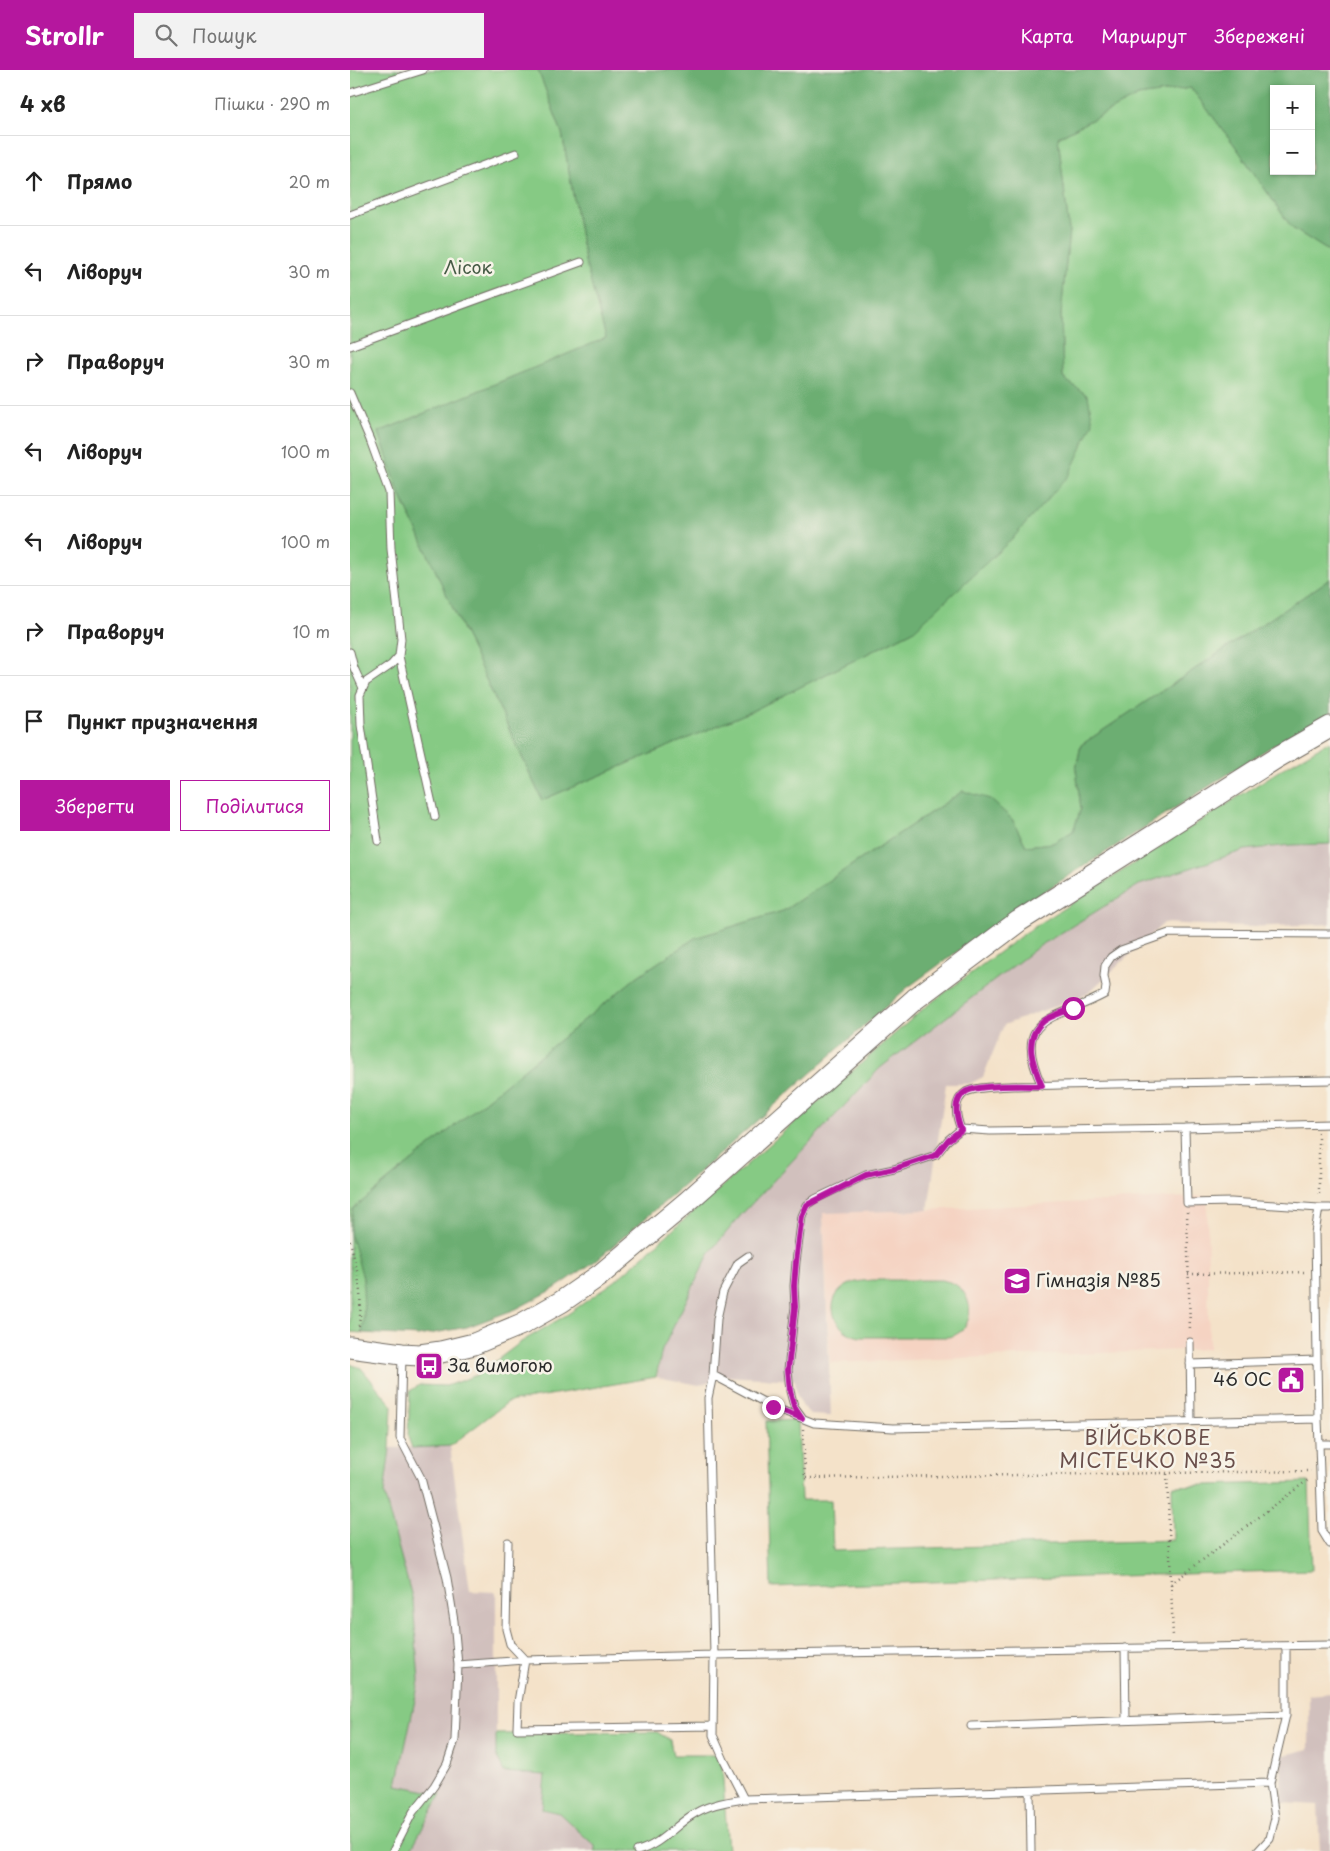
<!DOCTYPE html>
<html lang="uk">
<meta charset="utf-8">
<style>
:root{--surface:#fff;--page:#f2f2f2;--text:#222;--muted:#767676;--line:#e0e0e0;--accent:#b5179e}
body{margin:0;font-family:"Playpen Sans",sans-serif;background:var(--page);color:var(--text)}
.controls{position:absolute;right:15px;top:15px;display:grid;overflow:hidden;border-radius:0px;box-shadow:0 1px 4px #0004}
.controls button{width:45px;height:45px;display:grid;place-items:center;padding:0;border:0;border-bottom:1px solid var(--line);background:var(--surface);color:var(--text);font:25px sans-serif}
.stop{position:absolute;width:15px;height:15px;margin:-11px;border:4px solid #b5179e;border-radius:50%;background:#fff}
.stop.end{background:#b5179e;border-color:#fff;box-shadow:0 1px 5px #0008}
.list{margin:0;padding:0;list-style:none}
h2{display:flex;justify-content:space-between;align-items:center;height:65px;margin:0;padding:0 20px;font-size:21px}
h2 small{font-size:16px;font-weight:400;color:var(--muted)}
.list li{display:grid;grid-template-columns:32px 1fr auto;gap:15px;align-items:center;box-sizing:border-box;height:90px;padding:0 20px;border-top:1px solid var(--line)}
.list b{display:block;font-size:19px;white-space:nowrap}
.list em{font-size:16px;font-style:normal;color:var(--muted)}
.actions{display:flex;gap:10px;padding:15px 20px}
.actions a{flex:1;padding:11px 0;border:1px solid var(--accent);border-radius:0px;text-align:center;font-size:18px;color:var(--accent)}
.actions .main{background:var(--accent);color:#fff}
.icon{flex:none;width:28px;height:28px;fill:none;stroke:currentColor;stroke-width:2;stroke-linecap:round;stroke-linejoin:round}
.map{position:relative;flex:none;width:980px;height:1781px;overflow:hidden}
header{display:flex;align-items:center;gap:30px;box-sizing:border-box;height:70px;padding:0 25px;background:var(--accent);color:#fff}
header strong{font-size:24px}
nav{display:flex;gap:28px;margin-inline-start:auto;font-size:18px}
.search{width:350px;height:45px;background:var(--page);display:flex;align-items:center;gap:12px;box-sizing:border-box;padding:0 18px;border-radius:0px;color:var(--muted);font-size:19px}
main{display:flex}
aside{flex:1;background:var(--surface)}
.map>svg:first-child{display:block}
.built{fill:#f5d3c2}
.industrial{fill:#d1c0bd}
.green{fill:#86ca84;stroke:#587a58}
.forest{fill:#6cae72;stroke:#4c6c4e;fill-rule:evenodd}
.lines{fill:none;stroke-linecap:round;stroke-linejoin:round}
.lane-casing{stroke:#716b62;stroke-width:9}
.primary-casing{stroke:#716b62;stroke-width:23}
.path{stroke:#716b62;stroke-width:2.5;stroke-dasharray:1 4;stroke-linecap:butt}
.lane{stroke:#fff;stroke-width:7}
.primary{stroke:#fff;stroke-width:21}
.route{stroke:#b5179e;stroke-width:6}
.labels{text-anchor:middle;stroke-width:5;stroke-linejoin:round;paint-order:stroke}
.park-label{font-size:18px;fill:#465b46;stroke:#f7f3e8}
.poi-label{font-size:18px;fill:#2b2b2b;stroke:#f7f3e8;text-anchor:start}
.quarter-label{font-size:20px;letter-spacing:1px;fill:#6a4f4b;stroke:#f7f3e8}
</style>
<header>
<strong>Strollr</strong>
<div class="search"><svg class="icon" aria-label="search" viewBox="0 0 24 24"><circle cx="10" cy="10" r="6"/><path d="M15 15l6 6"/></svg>Пошук</div>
<nav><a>Карта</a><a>Маршрут</a><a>Збережені</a></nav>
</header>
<main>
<aside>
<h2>4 хв<small>Пішки · 290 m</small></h2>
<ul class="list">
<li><svg class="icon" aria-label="ahead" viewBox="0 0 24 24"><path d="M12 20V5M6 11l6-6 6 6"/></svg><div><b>Прямо</b></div><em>20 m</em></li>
<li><svg class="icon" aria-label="left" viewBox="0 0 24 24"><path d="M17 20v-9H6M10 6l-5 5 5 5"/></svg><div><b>Ліворуч</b></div><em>30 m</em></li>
<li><svg class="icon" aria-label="right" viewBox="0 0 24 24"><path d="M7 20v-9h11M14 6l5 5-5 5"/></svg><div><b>Праворуч</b></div><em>30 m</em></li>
<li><svg class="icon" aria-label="left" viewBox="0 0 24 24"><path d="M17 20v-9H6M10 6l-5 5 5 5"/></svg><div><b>Ліворуч</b></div><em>100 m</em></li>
<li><svg class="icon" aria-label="left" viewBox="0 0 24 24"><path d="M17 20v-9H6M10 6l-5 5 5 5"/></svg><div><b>Ліворуч</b></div><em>100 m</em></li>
<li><svg class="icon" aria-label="right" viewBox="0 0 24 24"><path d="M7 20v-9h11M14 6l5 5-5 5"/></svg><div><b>Праворуч</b></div><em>10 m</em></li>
<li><svg class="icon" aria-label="arrive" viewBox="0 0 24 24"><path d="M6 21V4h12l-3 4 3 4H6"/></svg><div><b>Пункт призначення</b></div></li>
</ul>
<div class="actions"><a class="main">Зберегти</a><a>Поділитися</a></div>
</aside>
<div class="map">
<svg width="980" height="1781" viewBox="0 0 980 1781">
<rect width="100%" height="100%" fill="#f7f3e8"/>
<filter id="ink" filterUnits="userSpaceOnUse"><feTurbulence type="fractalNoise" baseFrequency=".02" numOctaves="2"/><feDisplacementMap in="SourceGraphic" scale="10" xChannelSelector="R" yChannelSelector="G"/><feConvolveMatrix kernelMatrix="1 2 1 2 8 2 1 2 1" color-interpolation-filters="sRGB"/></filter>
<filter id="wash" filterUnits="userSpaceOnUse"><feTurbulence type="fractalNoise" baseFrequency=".0096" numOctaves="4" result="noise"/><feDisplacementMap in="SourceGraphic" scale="20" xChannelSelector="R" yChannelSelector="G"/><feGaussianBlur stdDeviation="1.12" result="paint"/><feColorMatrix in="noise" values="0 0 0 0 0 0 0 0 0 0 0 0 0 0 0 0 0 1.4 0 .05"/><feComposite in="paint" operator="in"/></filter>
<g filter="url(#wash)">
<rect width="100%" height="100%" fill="#f4e2c9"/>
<path class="built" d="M 857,1126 L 859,1279 L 480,1293 L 473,1142 L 578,1140 Z"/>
<path class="industrial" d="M 980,774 L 980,854 L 894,857 L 814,853 L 737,924 L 654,955 L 633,1007 L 619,1014 L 596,1014 L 578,1140 L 473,1143 L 481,1346 L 461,1345 L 453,1337 L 447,1325 L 445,1310 L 375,1306 L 349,1315 L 307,1307 L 312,1280 L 360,1182 L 391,1145 L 530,998 L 688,877 L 789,815 L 895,780 L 941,775 Z
M 100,1376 L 120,1521 L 146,1522 L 146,1685 L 154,1702 L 195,1705 L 209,1743 L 245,1776 L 245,1781 L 60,1781 L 91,1725 L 47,1715 L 69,1611 L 63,1531 L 34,1424 L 40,1378 Z
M 980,1623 L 980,1781 L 970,1781 L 968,1735 L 932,1733 L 931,1686 L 959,1679 L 959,1625 Z"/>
<path class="green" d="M 0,0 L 188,0 L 212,63 L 235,191 L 256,268 L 29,362 L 49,422 L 192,730 L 402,641 L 563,561 L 738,326 L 713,308 L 711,245 L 719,160 L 708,67 L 788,26 L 841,18 L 886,77 L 942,158 L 980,182 L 980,509 L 731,675 L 726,699 L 731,739 L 723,761 L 703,773 L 676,776 L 662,749 L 613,721 L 433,841 L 345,868 L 288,906 L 3,1139 L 13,1208 L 14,1249 L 12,1263 L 0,1262 Z
M 980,671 L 980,774 L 941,775 L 895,780 L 789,815 L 688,877 L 530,998 L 391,1145 L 360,1182 L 312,1280 L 306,1307 L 158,1332 L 100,1376 L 62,1378 L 58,1367 L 60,1321 L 69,1315 L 96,1316 L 127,1305 L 171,1272 L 218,1244 L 265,1211 L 574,938 L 675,863 L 935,697 Z
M 522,1210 L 591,1210 C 596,1211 602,1212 606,1215 C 626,1228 624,1263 598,1267 L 510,1267 C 482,1262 472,1228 498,1215 C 505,1211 514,1211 522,1210 Z
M 0,1294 L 11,1298 L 42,1335 L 40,1378 L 34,1424 L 63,1531 L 69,1611 L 47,1715 L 91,1724 L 60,1781 L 0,1781 Z
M 448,1350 L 451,1430 L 481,1430 L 483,1481 L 823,1470 L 822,1416 L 959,1412 L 962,1500 L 421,1517 L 416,1351 Z
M 307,1662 L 320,1670 L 323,1685 L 366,1685 L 372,1695 L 378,1781 L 245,1781 L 245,1776 L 209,1743 L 192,1739 L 195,1705 L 154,1702 L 146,1685 L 146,1664 Z"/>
<path class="forest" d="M 188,0 L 980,0 L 980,182 L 942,158 L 886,77 L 841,18 L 788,26 L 708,67 L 719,160 L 711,245 L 713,308 L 738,326 L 743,353 L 719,405 L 662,469 L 563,561 L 402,641 L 192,730 L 49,422 L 29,362 L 256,268 L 235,191 L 212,63 ZM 924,19 L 961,19 L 961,101 L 924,101 Z
M 980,509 L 980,644 L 919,678 L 662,842 L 557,918 L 331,1118 L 244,1192 L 204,1219 L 166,1239 L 117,1257 L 68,1266 L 12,1263 L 14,1249 L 13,1208 L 0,1163 L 3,1139 L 288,906 L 345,868 L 433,841 L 613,721 L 640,729 L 662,749 L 676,776 L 703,773 L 723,761 L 731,739 L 726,699 L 731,675 Z"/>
</g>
<g filter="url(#ink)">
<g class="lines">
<defs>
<path id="lane" d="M 0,23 L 73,0
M 0,145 L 166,83
M 0,276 L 231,192
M 0,323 L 20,370 L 39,422 L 41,479 L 51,569 L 49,586 L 41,595 L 16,612 L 10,625 L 11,655 L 28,771
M 0,582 L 4,598 L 13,618
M 49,586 L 85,747
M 692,1016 C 659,944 706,951 755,924 L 756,916 L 754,906 L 755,896 L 761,887 L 771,880 L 819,863 L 980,864
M 835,1058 L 837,1133 L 881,1132 L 969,1138 L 965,1163 L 968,1349
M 611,1059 C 606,1047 602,1031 616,1022 C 630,1014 691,1016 710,1015 C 800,1014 890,1012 980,1010
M 969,1138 L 980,1138
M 398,1186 L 388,1193 L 373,1222 L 367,1249 L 363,1305 L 358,1328 L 364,1585 L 363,1665 L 374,1690 L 394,1729 L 920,1713
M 840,1272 L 841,1352
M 840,1294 L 967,1290
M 363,1305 L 423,1337 L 464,1353 L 543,1358 L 968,1349 L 969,1374 L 980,1374
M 452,1347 L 444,1336 L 440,1321 L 438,1300 L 445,1237 L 444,1216 L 446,1192 L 452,1146 L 457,1135 L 465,1129 L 516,1105 L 544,1099 L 586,1085 L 598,1070 L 611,1059 L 640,1061 L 835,1058 L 980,1054
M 969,1374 L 972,1461 L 980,1474
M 158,1472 L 156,1559 L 160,1574 L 175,1590 L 168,1632 L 167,1659 L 363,1656
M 775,1578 L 776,1650
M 108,1595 L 175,1590 L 364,1585 L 980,1575
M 621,1656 L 936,1645
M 680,1722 L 681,1781
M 43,1781 L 63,1742 L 84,1716 L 97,1694 L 105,1670 L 108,1595 L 104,1551 L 97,1508 L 71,1408 L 50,1368 L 52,1285
M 287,1781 C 308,1776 322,1759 339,1747 C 356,1735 374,1732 394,1729
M 908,1781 L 920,1768 L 925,1748 L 920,1713 L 936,1645 L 936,1576"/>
<path id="primary" d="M 0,1277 L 52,1284 L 70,1285 L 91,1282 L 124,1274 L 172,1254 L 211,1232 L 250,1205 L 337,1132 L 565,929 L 669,851 L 926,688 L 980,657"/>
</defs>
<use href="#lane" class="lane-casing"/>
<use href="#primary" class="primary-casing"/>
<path class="path" d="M 969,1063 L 969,1128
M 837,1142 L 840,1261
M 0,1171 C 8,1202 14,1228 8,1260
M 838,1204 L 957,1202
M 453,1359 L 455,1408 L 961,1401
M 817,1404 L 823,1568
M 821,1514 L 959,1409"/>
<use href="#lane" class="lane"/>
<use href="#primary" class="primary"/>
</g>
</g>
<g class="lines" filter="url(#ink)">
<path class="route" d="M 423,1337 L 452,1348 L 444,1336 L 440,1321 L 438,1300 L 445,1237 L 444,1216 L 446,1192 L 452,1146 L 457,1135 L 516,1105 L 544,1099 L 586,1085 L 598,1070 L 611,1060 C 606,1047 602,1029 617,1021 C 633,1014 674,1016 692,1016 C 683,995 672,968 694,951 C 700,946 715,942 723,938"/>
</g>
<defs>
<symbol id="school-square" viewBox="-11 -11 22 22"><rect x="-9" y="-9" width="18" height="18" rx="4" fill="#b5179e" stroke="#f7f3e8"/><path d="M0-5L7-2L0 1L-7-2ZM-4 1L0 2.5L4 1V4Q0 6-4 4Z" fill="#fff"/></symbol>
<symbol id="bus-square" viewBox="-11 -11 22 22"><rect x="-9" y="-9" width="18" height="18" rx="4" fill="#b5179e" stroke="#f7f3e8"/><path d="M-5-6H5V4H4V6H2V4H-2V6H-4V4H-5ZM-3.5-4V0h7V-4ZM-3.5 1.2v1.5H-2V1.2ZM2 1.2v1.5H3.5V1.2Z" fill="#fff"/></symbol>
<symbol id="civic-square" viewBox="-11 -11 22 22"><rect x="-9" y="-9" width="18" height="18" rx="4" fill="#b5179e" stroke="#f7f3e8"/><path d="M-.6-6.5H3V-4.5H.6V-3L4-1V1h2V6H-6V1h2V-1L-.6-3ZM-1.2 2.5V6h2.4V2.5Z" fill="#fff"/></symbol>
</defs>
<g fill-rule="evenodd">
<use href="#school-square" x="651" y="1195" width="32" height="32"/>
<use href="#bus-square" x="63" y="1280" width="32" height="32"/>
<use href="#civic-square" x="925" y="1294" width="32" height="32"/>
</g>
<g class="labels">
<g class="park-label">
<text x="118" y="204">Лісок</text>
</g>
<g class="poi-label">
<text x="686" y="1217">Гімназія №85</text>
<text x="98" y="1302">За вимогою</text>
<text x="922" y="1316" text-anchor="end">46 ОС</text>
</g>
<g class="quarter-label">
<text x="798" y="1375">ВІЙСЬКОВЕ<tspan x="798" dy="23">МІСТЕЧКО №35</tspan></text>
</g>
</g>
</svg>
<div class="controls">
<button>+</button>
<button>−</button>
</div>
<div class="stop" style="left:723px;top:938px"></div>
<div class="stop end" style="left:423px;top:1337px"></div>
</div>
</main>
